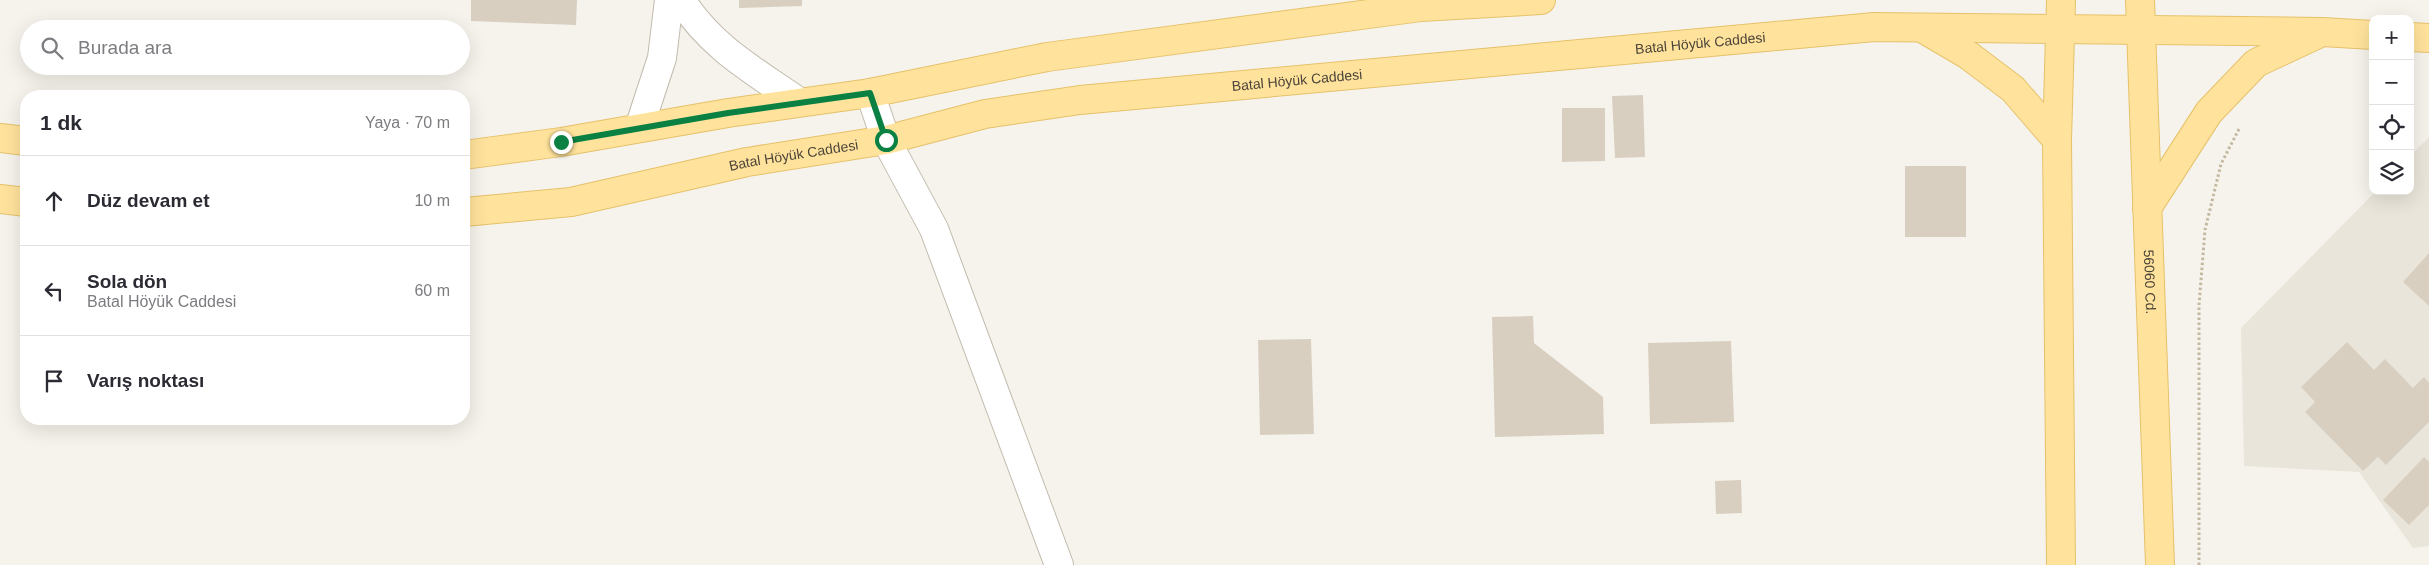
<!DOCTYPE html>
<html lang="tr">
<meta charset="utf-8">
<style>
:root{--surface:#fff;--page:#f7f7f7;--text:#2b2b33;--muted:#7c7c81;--line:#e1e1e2}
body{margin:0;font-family:Arial,sans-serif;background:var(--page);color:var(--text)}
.controls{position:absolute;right:15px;top:15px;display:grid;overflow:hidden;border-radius:10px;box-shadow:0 5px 20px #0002}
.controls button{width:45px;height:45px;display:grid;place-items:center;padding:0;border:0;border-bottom:1px solid var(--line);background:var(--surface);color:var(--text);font:25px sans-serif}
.stop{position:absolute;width:15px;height:15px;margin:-11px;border:4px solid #0b8043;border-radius:50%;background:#fff}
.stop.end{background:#0b8043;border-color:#fff;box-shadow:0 1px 5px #0008}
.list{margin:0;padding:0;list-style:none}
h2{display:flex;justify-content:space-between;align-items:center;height:65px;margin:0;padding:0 20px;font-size:21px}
h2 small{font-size:16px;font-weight:400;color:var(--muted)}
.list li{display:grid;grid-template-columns:32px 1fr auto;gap:15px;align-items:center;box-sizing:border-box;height:90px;padding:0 20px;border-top:1px solid var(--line)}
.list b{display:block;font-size:19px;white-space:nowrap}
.list p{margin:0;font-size:16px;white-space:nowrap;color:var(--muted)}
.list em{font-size:16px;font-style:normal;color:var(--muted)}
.icon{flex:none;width:28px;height:28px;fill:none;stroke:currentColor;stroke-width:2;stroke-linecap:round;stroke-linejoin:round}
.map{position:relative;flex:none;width:2429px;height:565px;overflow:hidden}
.search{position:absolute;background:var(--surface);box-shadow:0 5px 20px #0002;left:20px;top:20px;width:450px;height:55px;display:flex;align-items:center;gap:12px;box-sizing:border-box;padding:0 18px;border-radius:28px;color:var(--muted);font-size:19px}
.panel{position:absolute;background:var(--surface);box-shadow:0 5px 20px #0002;left:20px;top:90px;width:450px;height:335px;border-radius:20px}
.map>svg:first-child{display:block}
.residential{fill:#eae5da}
.building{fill:#d8cfc1}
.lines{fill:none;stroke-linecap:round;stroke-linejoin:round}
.minor-casing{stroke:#c2bbae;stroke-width:30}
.major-casing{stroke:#e6c16a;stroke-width:30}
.path{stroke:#c4b79f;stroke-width:3;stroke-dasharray:2.5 2.5;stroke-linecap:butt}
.minor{stroke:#fff;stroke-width:28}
.major{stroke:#ffe39c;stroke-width:28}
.route{stroke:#0b8043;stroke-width:6}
.labels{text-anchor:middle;stroke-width:5;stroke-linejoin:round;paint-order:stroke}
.street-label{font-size:14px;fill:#4b4439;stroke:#fff}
</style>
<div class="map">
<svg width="2429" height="565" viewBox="0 0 2429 565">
<rect width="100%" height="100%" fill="#f6f3ec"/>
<path class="residential" d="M 2429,137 L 2429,546 L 2413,548 L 2359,472 L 2244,466 L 2241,328 L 2376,191 L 2410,191 L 2410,156 Z"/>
<path class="building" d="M 471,0 L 577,0 L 576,25 L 471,21 Z
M 739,0 L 802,0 L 802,6 L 739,8 Z
M 1643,95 L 1645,157 L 1615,158 L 1612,96 Z
M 1562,108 L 1605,108 L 1605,161 L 1562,162 Z
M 1905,166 L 1966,166 L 1966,237 L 1905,237 Z
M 2429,253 L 2429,306 L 2403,282 Z
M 1533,316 L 1534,343 L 1603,397 L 1604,434 L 1495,437 L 1492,317 Z
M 1311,339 L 1314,434 L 1260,435 L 1258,340 Z
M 1731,341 L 1734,422 L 1650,424 L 1648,343 Z
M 2347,342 L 2374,370 L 2385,359 L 2413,388 L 2424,377 L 2429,383 L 2429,422 L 2386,465 L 2378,457 L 2363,471 L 2305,412 L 2315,402 L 2301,387 Z
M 2424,457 L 2429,462 L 2429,505 L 2409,525 L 2383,500 Z
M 1741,480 L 1742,513 L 1716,514 L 1715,481 Z"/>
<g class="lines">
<defs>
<path id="minor" d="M 681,0 C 712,48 753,70 799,102
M 870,93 L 886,140 L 934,229 L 1059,565
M 639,128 L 662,58 L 669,0"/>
<g id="major">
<path d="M 2061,0 L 2057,140 L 2061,565"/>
<path id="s1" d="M 2140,0 L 2160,565"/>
<path d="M 1922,28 L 1968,55 L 2013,89 L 2057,140"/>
<path d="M 2410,37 L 2429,38"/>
<path d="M 0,138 L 26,141"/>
<path d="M 464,155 L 561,142 L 728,113 L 870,93 L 1047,57 L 1421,7 L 1541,0"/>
<path d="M 0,199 L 26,202"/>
<path d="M 2147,208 L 2209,112 L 2256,63 L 2316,35"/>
<path id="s2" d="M 464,212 L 571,202 L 747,162 L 886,140 L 985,114 L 1080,100 L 1874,27 L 2322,32 L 2373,35"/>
</g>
</defs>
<use href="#minor" class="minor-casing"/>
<use href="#major" class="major-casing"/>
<path class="path" d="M 2199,565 L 2199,305 L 2205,230 L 2221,164 L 2240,127"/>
<use href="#minor" class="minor"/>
<use href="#major" class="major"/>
</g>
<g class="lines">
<path class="route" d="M 561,142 L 728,113 L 870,93 L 886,140"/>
</g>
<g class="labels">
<g class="street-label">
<text dy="5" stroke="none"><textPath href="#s2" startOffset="1250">Batal Höyük Caddesi</textPath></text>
<text dy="5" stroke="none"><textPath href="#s2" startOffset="845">Batal Höyük Caddesi</textPath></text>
<text dy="5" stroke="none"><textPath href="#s2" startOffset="335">Batal Höyük Caddesi</textPath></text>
<text dy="5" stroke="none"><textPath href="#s1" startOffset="282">56060 Cd.</textPath></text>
</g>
</g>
</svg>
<div class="controls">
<button>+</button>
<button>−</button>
<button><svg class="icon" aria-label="locate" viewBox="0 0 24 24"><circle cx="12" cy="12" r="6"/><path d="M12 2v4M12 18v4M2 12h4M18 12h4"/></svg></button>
<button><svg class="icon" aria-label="layers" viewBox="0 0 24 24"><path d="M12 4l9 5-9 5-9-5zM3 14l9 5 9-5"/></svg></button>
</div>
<div class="stop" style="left:886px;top:140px"></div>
<div class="stop end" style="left:561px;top:142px"></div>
<div class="search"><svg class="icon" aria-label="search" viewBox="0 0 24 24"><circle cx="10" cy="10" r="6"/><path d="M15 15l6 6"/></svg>Burada ara</div>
<section class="panel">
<h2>1 dk<small>Yaya · 70 m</small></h2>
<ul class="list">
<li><svg class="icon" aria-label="ahead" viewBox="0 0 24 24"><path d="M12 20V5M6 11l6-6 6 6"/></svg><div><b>Düz devam et</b></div><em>10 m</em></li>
<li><svg class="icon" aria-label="left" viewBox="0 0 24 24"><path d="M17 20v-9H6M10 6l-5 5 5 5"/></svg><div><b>Sola dön</b><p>Batal Höyük Caddesi</p></div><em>60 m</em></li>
<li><svg class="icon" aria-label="arrive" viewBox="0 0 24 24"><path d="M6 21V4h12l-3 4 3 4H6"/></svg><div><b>Varış noktası</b></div></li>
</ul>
</section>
</div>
